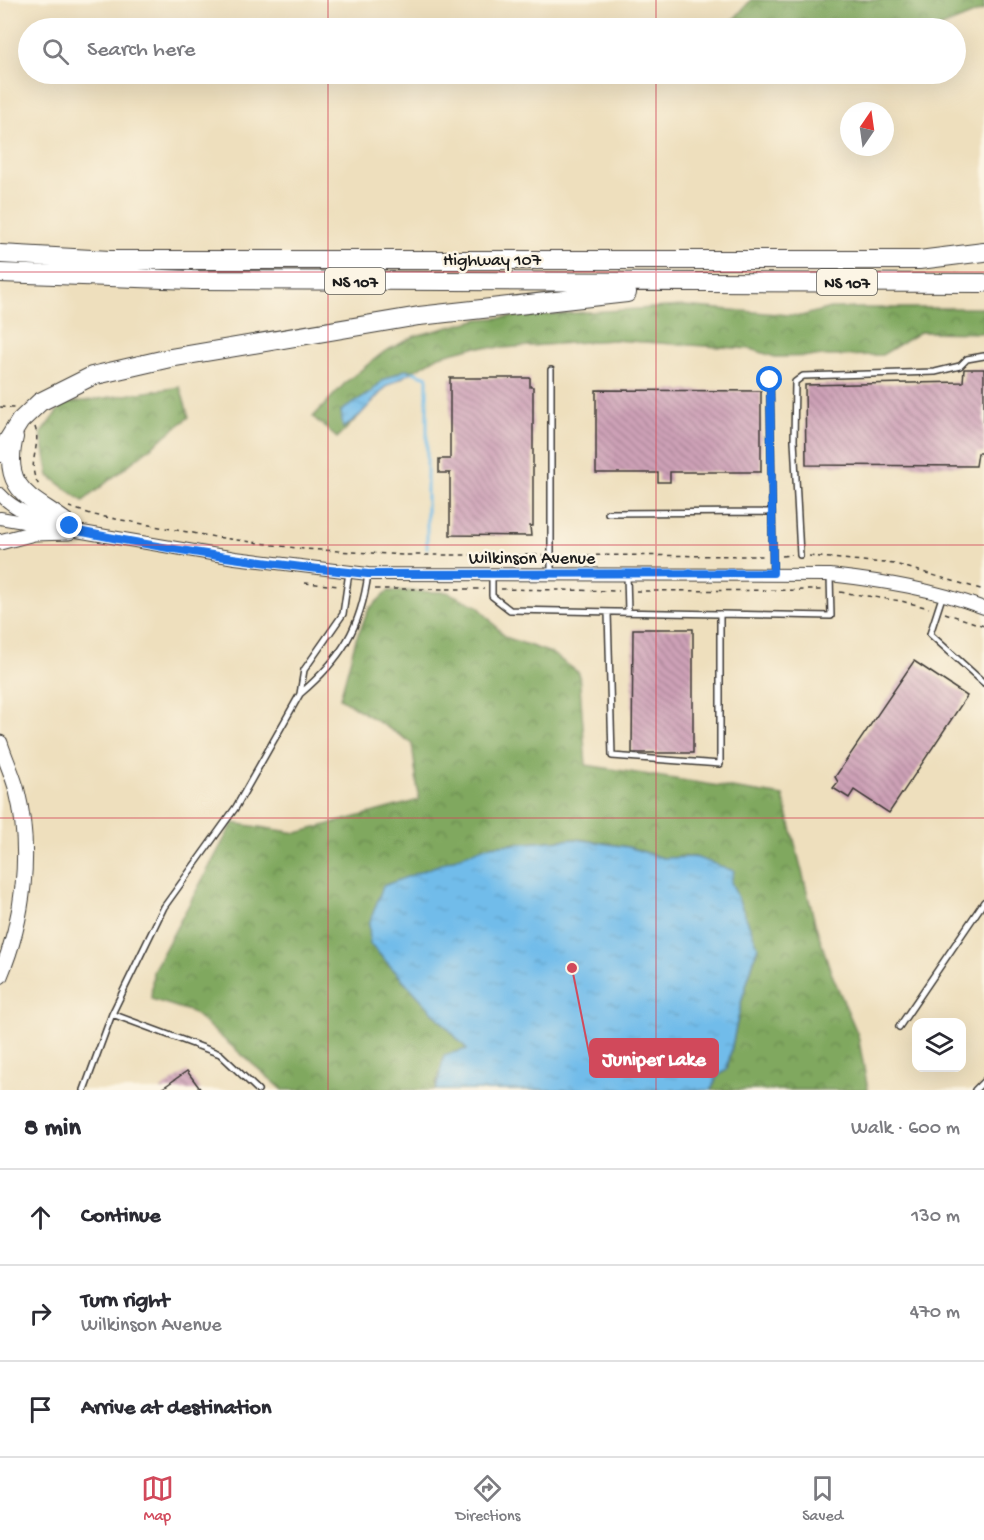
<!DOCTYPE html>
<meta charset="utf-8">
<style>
:root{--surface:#fff;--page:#f7f7f7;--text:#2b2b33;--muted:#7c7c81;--line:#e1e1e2;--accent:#d1495b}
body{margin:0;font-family:"Gochi Hand",sans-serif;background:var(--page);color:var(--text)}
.controls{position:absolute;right:18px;bottom:18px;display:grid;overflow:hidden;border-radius:12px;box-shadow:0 6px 24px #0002}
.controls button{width:54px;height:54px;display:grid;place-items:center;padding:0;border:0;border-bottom:2px solid var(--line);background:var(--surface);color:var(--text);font:30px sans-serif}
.compass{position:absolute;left:840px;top:102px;width:54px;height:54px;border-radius:50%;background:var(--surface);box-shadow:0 6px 24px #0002;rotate:13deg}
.stop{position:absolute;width:18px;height:18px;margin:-14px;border:4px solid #1a73e8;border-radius:50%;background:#fff}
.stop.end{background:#1a73e8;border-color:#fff;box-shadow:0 2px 6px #0008}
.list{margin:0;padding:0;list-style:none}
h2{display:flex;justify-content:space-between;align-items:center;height:78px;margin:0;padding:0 24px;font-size:26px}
h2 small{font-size:20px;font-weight:400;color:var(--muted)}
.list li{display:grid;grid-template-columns:39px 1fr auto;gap:18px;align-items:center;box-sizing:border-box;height:96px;padding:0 24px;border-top:2px solid var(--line)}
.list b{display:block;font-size:22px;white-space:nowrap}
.list p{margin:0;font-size:20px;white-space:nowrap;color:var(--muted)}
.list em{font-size:20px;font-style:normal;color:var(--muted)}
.icon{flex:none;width:33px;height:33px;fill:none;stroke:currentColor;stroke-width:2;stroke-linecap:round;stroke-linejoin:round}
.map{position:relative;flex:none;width:984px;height:1090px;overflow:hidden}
.search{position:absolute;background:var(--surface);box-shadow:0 6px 24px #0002;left:18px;right:18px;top:18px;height:66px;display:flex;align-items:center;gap:15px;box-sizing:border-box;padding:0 21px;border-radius:33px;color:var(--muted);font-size:22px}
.sheet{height:366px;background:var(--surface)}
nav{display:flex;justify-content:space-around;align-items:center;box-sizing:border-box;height:84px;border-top:2px solid var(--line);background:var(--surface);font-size:16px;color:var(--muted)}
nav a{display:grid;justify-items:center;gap:3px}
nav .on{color:var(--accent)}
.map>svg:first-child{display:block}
.forest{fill:url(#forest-crowns);stroke:#4e623e;stroke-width:1.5}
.water{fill:url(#water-ripples);stroke:#466c83;stroke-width:1.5}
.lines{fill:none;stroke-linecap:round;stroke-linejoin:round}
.stream{stroke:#71bcea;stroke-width:3}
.building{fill:url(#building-back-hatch)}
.service-casing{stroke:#3c3934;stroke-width:8}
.tertiary-casing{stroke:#3c3934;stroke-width:14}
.primary-casing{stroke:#3c3934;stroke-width:17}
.motorway-casing{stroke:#3c3934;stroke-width:20}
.path{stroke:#3c3934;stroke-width:1.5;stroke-dasharray:4.5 4.5;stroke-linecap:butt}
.service{stroke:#fff;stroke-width:5}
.tertiary{stroke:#fff;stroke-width:12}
.primary{stroke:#fff;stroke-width:15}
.motorway{stroke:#fff;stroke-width:18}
.route{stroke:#1a73e8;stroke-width:8}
.grid{fill:none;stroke:#d1495b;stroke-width:1.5;stroke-opacity:0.55}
.labels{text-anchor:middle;stroke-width:5;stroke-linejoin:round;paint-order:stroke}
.shield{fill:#fcf5e5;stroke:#5f5d58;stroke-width:1.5}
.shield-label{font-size:16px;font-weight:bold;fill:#1c1c1c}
.street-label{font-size:18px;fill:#1c1c1c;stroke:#fcf5e5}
.leader{fill:none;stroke:#d1495b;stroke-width:2}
.callout-dot{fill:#d1495b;stroke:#fcf5e5;stroke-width:2}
.callout{fill:#d1495b;stroke:#d1495b;stroke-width:2}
.callout-label{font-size:20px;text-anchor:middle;font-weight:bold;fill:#fff}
</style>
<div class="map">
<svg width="984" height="1090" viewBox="0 0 984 1090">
<defs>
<pattern id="forest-crowns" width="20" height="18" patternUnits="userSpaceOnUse" patternTransform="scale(1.5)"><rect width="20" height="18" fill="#80a85f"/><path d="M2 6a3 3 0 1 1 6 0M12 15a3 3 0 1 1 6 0" fill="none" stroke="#68884e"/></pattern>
<pattern id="water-ripples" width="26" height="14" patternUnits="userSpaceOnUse" patternTransform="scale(1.5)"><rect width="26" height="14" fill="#71bcea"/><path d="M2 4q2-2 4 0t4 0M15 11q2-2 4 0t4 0" fill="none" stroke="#61a1c8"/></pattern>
<pattern id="building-back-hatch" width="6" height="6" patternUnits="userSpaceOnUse" patternTransform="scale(1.5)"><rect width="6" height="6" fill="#cea1b7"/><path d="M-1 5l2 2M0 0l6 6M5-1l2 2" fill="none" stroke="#a68294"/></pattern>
</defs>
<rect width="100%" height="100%" fill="#fcf5e5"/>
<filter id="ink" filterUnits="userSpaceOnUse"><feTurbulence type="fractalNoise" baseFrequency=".0167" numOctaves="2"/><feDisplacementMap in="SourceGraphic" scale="12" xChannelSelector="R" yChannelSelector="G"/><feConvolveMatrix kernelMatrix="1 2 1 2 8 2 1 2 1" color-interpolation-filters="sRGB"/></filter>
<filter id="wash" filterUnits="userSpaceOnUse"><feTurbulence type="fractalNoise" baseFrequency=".008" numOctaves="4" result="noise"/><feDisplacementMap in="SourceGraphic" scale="24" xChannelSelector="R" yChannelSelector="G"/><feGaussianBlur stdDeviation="1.35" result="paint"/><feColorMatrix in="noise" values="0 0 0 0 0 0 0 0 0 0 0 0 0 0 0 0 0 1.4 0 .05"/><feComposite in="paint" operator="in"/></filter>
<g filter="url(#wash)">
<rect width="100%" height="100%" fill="#eedfbd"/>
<path class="forest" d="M 751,0 L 984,0 L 984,10 L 939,28 L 726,28 Z
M 684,306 L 801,316 L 830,308 L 984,308 L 984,333 L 920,332 L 882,355 L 775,357 L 751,349 L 612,340 L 503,348 L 474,347 L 439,356 L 412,372 L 407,369 L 383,380 L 370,393 L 360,398 L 343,427 L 361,414 L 337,438 L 313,417 L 347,381 L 384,352 L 415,336 L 480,319 Z
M 180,387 L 189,417 L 83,501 L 49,476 L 41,433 L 63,404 Z
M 388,591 L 447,592 L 478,606 L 505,637 L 551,653 L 579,673 L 586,765 L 783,796 L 815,923 L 831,972 L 858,1035 L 868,1090 L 711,1090 L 717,1077 L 727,1069 L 742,999 L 758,947 L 731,882 L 695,857 L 663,858 L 628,847 L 577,839 L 488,846 L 370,944 L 468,1050 L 436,1081 L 436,1090 L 283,1090 L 192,1012 L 151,999 L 153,971 L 233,823 L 297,833 L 419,800 L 412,743 L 340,698 L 356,639 L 369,609 Z"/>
<path class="water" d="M 407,369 L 412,372 L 387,386 L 361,414 L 343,428 L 341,411 L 370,393 L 383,380 Z
M 576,839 L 628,847 L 663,858 L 695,857 L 734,871 L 731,882 L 758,946 L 742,999 L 727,1069 L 717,1077 L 711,1090 L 436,1090 L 444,1055 L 467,1049 L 370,944 L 369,924 L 383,886 L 488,846 Z"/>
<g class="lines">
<path class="stream" d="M 413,372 L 427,377 L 427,548"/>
</g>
<g id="blocks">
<path class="building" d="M 964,369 L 984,369 L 984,453 L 978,453 L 976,466 L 806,465 L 805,385 L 963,382 Z
M 450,378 L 530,378 L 530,387 L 533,387 L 533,526 L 530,526 L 531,536 L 450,535 L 450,473 L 439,473 L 439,459 L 450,459 Z
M 596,390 L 761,391 L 761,472 L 670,472 L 670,482 L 658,482 L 658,473 L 596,473 Z
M 633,629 L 693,629 L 693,753 L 632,753 Z
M 914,661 L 967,696 L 889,813 L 854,790 L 849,798 L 833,788 L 838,782 L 835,777 Z
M 187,1071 L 201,1090 L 160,1090 Z"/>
</g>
</g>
<g filter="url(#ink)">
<use href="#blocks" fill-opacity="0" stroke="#3c3934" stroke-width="1.5"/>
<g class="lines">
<defs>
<path id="service" d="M 770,380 L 773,573
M 608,513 L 771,512
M 800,555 L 794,440 L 795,382 L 803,376 L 935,372 L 960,366 L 967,359 L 984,356
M 551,573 L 551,370
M 492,575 L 492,596 L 510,610 L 831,616 L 830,576
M 627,575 L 628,612
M 943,594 L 930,634 L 984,683
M 608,612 L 612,756 L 720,764 L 720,614
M 300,694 C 341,659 361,628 368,574
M 112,1014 L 164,907 L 236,807 L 300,694 L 304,670 L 343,614 L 349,572
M 899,1027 L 984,902
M 84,1090 L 112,1014 L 220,1054 L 258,1090
M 975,1090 L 984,1081"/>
<path id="tertiary" d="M 0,494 C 15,511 34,516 55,522
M 0,518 L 235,558 L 368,574 L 830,575 C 883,581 934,589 984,608"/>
<path id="primary" d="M 0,542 L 34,533 L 69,532
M 0,743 C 5,759 13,775 17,791 C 32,851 24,919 0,976"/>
<path id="motorway" d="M 0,254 L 110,260 L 919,260 L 984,252
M 0,273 L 192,280 L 984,283
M 14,437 C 0,494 36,498 70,526
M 0,453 L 20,421 L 40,402 L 92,376 L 170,358 L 419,316 L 627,293"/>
</defs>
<use href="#service" class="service-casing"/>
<use href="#tertiary" class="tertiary-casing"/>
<use href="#primary" class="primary-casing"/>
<use href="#motorway" class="motorway-casing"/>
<path class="path" d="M 0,407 L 14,408
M 35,427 C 42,447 25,465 39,485
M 69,507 L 94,515 L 215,537 L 304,549 L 404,555 L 543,555
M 560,555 L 765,556
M 782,556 L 792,555
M 809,556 L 895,564 L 984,590
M 305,583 L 340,586
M 375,589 L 484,589
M 501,589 L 619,591
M 636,591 L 823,590
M 840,592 L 901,601 L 929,608
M 945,613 L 984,626"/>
<use href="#service" class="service"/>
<use href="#tertiary" class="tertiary"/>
<use href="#primary" class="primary"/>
<use href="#motorway" class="motorway"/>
</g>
</g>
<g class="lines" filter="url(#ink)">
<path class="route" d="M 70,526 L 78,531 C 174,551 271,565 368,574 L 773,573 L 770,380"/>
</g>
<path class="grid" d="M 328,0 L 328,28M 656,0 L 656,28M 328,74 L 328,1090M 656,74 L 656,1090M 0,272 L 984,272M 0,545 L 984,545M 0,818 L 984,818"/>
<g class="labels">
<g class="shield">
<rect x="325" y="268" width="60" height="26" rx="4.5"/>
<rect x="817" y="269" width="60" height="26" rx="4.5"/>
</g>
<g class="shield-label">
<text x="355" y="287">NS 107</text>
<text x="847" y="288">NS 107</text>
</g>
<g class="street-label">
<text x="492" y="265">Highway 107</text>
<text x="532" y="563">Wilkinson Avenue</text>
</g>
</g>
<path class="leader" d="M572 968L590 1058"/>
<circle class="callout-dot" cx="572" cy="968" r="6"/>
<rect class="callout" x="590" y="1039" width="128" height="38" rx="6"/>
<g class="callout-label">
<text x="654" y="1065">Juniper Lake</text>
</g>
</svg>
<div class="controls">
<button><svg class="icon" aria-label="layers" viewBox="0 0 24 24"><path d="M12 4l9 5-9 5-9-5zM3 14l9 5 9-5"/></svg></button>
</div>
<svg class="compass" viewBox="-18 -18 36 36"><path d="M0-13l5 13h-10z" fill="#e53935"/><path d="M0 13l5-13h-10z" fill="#7c7c81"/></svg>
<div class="stop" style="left:770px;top:380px"></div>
<div class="stop end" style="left:70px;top:526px"></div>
<div class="search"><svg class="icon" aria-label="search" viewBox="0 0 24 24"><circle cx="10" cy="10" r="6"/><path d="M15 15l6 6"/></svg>Search here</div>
</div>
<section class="sheet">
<h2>8 min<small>Walk · 600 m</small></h2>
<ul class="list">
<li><svg class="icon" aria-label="ahead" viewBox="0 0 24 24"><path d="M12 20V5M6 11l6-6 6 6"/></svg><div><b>Continue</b></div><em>130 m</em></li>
<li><svg class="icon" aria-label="right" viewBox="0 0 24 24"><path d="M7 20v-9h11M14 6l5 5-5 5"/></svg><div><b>Turn right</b><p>Wilkinson Avenue</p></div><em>470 m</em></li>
<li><svg class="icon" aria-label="arrive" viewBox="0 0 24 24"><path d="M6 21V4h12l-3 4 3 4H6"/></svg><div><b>Arrive at destination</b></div></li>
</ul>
</section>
<nav>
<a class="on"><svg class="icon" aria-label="map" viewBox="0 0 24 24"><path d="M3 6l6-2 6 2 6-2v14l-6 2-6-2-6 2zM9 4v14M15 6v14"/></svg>Map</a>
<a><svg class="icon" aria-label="directions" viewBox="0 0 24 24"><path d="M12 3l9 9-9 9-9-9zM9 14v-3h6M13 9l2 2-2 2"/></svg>Directions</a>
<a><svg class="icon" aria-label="saved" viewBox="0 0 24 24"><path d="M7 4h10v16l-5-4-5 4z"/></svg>Saved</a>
</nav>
